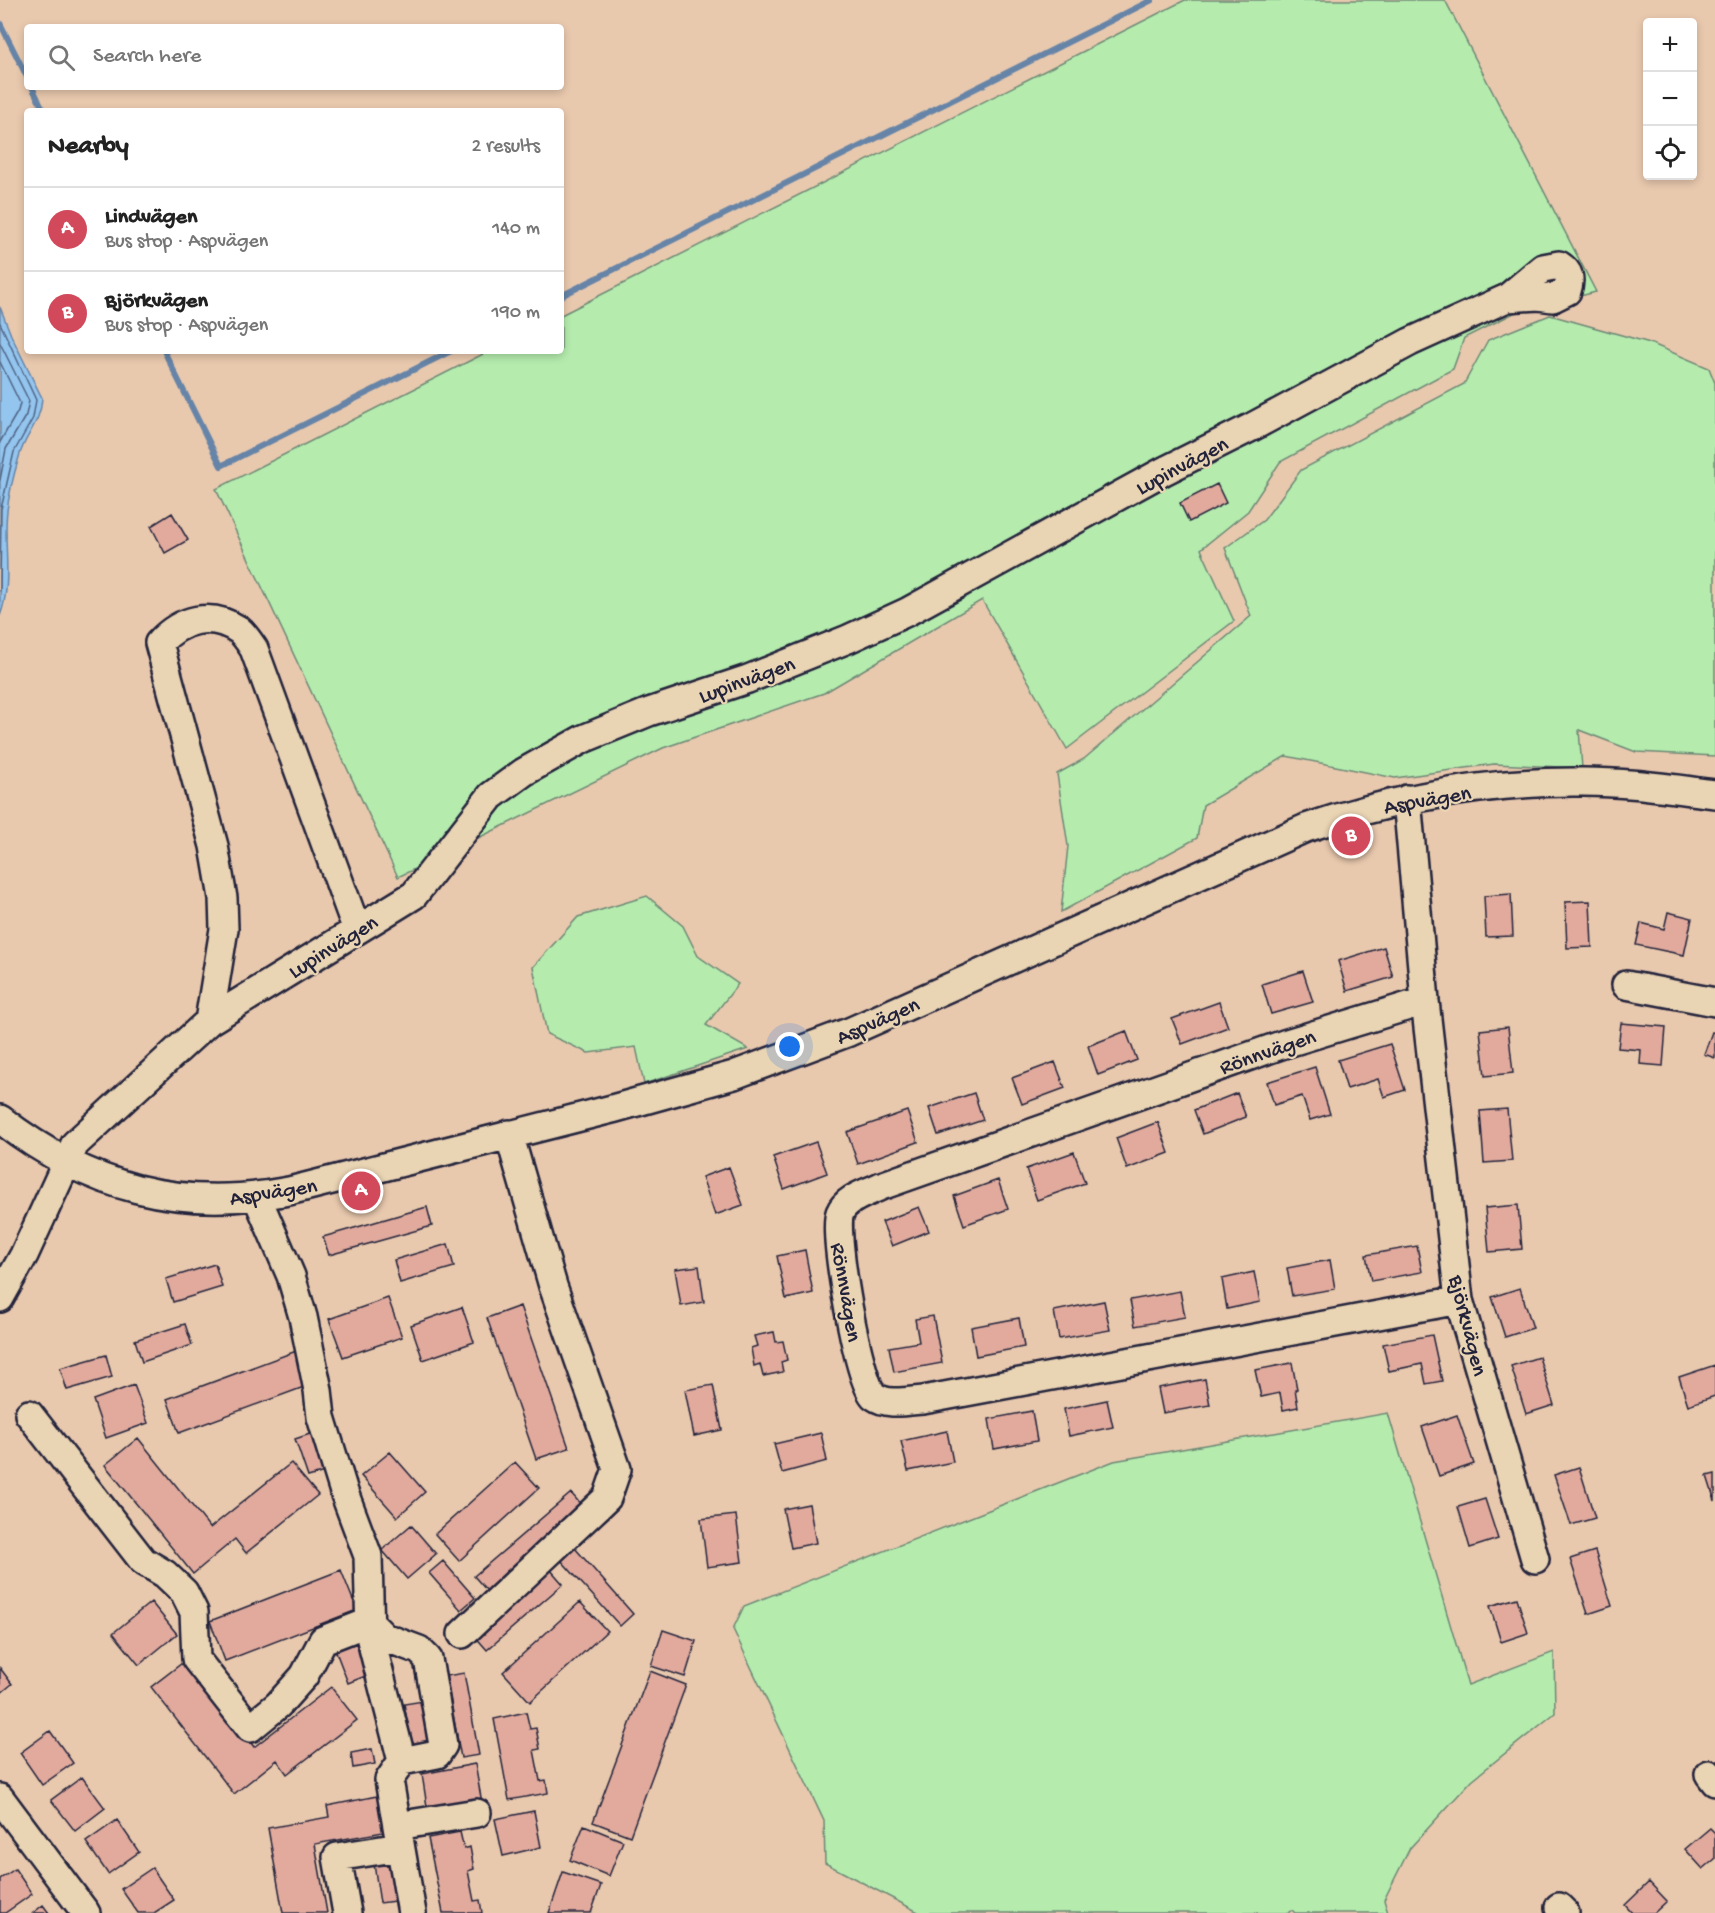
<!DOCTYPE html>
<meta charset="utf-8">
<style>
:root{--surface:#fff;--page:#f6f6f6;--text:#222;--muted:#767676;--line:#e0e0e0;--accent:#d1495b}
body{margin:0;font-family:"Gochi Hand",sans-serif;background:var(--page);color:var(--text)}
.controls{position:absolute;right:18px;top:18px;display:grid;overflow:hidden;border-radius:6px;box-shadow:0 3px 9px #0003}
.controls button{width:54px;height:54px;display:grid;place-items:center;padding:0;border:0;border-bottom:2px solid var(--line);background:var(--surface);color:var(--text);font:30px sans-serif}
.you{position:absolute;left:790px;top:1047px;width:21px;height:21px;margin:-15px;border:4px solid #fff;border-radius:50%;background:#1a73e8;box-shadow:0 0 0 9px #1a73e833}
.badge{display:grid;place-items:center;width:39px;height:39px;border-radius:50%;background:var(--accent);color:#fff;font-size:20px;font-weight:700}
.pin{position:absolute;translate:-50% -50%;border:3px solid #fff;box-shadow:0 2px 6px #0006}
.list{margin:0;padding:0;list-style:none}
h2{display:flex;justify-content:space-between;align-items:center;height:78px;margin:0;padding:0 24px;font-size:26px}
h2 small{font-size:20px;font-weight:400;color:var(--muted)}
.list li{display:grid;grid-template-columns:39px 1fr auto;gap:18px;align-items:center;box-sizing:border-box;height:84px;padding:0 24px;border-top:2px solid var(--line)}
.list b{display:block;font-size:22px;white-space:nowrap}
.list p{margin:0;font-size:20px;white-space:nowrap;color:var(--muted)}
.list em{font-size:20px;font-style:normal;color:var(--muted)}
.icon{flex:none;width:33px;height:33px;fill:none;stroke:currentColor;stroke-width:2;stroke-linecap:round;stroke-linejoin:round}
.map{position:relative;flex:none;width:1715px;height:1913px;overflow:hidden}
.search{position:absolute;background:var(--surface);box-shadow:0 3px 9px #0003;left:24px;top:24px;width:540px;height:66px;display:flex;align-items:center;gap:15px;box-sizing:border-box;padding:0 21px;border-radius:6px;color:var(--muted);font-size:22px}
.panel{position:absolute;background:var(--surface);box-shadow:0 3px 9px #0003;left:24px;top:108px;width:540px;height:246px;border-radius:6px}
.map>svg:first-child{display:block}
.green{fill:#b5ecae;stroke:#6c8774;stroke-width:1.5}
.water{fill:#93c5ef;stroke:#6684a7;stroke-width:1.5}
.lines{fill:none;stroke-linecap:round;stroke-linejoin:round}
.shore{stroke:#4f6383;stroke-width:1.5}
.stream{stroke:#6684a7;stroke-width:6}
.building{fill:#e1aa9d;stroke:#22223b;stroke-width:1.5}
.minor-casing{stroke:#22223b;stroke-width:32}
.minor{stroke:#e9d4b3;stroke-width:27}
.labels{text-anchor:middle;stroke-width:4.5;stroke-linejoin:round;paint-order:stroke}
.street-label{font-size:22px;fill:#22223b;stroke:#e9d4b3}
</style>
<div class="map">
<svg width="1715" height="1913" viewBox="0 0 1715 1913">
<rect width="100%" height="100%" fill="#e9c9ae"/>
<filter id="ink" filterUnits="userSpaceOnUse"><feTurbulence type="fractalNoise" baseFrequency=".0167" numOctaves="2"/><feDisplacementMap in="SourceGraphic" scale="12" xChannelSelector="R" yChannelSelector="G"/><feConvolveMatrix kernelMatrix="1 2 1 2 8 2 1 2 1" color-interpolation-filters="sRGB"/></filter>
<g filter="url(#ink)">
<path class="green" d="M 1185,0 L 1445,0 L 1596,292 L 1516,312 L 1464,338 L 1453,369 L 1280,462 L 1248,511 L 1201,549 L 1234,621 L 1067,749 L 982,600 L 824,693 L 663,748 L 398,877 L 216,489 L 489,351 L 561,351 L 561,315 Z
M 1550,315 L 1650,343 L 1709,368 L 1715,383 L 1715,756 L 1636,752 L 1579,730 L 1582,768 L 1494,764 L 1395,778 L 1286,756 L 1203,805 L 1197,838 L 1061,912 L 1068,846 L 1057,774 L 1084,759 L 1251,616 L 1225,548 L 1264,520 L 1301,470 L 1464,384 L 1488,340 Z
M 647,896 L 683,926 L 698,956 L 738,984 L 706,1025 L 748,1049 L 644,1084 L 636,1047 L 588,1053 L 547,1034 L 533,967 L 578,917 Z
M 1388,1413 L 1468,1685 L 1554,1652 L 1555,1713 L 1472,1780 L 1410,1848 L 1384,1900 L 1388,1913 L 1295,1913 L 1292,1910 L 1287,1913 L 920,1913 L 825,1863 L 824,1821 L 733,1629 L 744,1606 L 1114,1461 Z"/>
<path class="water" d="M 0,307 L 11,335 L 42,398 C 41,423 25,434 19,457 C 14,474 9,493 7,511 C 3,546 13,582 0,616 Z"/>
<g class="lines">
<path class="shore" d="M 0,323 L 36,400 L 33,418 L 14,452 L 1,509 L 0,591
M 0,343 L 29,401 L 26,415 L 6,449 L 0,480
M 0,362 L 20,403 L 18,411 L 0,442"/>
<path class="stream" d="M 0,23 L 27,77
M 32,87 L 44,111
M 561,296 L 1152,0
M 164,351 L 221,466 L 451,351"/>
</g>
<path class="building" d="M 1217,484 L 1226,503 L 1189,522 L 1180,503 Z
M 172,513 L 188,540 L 165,553 L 151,526 Z
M 1511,894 L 1513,936 L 1486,937 L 1484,896 Z
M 1590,901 L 1592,947 L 1567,948 L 1565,902 Z
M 1668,912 L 1692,918 L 1684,955 L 1636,945 L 1641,923 L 1664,929 Z
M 1384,947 L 1393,977 L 1347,991 L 1338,961 Z
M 1303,971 L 1313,1002 L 1271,1014 L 1262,984 Z
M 1219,1002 L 1228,1027 L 1182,1044 L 1172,1019 Z
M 1621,1023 L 1666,1027 L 1663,1066 L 1640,1064 L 1641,1050 L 1618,1048 Z
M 1508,1027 L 1513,1073 L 1485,1076 L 1480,1030 Z
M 1126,1031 L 1137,1060 L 1098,1075 L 1088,1046 Z
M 1712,1032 L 1715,1033 L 1715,1058 L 1704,1054 Z
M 1390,1044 L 1405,1090 L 1384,1097 L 1378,1079 L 1347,1089 L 1338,1060 Z
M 1055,1062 L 1065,1088 L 1022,1104 L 1012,1078 Z
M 1315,1067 L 1330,1114 L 1310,1120 L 1302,1096 L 1274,1105 L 1267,1082 Z
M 974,1093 L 983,1120 L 938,1135 L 929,1108 Z
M 1237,1093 L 1246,1117 L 1203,1134 L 1194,1110 Z
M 1507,1109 L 1512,1161 L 1484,1163 L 1480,1111 Z
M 907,1111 L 918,1142 L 858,1164 L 847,1132 Z
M 1158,1122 L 1169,1153 L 1127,1169 L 1116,1138 Z
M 816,1142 L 827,1173 L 784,1189 L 773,1157 Z
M 1074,1152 L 1085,1183 L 1037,1200 L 1026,1169 Z
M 729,1167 L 743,1205 L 715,1215 L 702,1177 Z
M 998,1180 L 1008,1209 L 964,1225 L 954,1196 Z
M 1518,1205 L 1522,1249 L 1489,1252 L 1485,1208 Z
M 427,1207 L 432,1226 L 329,1255 L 323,1237 Z
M 919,1207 L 929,1231 L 892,1246 L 882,1222 Z
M 448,1244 L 454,1267 L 400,1283 L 394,1260 Z
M 1417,1246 L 1422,1272 L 1371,1281 L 1366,1255 Z
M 805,1250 L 813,1293 L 786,1299 L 777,1256 Z
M 1330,1260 L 1335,1289 L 1292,1296 L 1287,1268 Z
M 215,1264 L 222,1287 L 173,1302 L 166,1279 Z
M 699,1266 L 704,1302 L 681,1306 L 675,1269 Z
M 1254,1272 L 1260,1302 L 1227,1309 L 1222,1279 Z
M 1520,1288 L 1533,1328 L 1505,1337 L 1492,1297 Z
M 1180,1291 L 1185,1317 L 1135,1326 L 1130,1300 Z
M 388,1298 L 402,1337 L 343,1357 L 329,1319 Z
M 1104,1301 L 1110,1330 L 1059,1339 L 1054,1311 Z
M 520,1306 L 569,1448 L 536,1459 L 487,1318 Z
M 462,1307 L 474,1342 L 423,1360 L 411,1325 Z
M 933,1316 L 942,1363 L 894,1372 L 889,1347 L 919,1342 L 915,1319 Z
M 1019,1318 L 1024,1347 L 976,1356 L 971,1327 Z
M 185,1324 L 192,1345 L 142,1362 L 135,1340 Z
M 774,1332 L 776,1342 L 783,1341 L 787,1360 L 781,1362 L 783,1372 L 763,1376 L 760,1364 L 754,1366 L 751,1348 L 757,1346 L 754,1336 Z
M 1432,1335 L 1442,1381 L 1426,1384 L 1422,1364 L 1389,1371 L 1383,1344 Z
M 299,1350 L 312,1384 L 179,1433 L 167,1399 Z
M 106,1355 L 112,1377 L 67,1390 L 60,1368 Z
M 1539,1357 L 1554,1405 L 1526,1414 L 1511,1366 Z
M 1292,1363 L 1297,1389 L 1295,1389 L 1298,1407 L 1283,1410 L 1280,1393 L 1261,1397 L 1255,1370 Z
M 1715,1365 L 1715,1396 L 1688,1405 L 1679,1377 Z
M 1205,1379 L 1210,1405 L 1163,1413 L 1158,1388 Z
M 134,1385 L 148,1423 L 106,1438 L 93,1400 Z
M 713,1385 L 722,1430 L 694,1436 L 685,1390 Z
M 1107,1400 L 1113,1427 L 1069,1436 L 1064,1409 Z
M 1032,1411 L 1037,1441 L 994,1449 L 989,1419 Z
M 1457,1415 L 1474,1464 L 1439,1476 L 1422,1427 Z
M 319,1431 L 331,1470 L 308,1477 L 295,1439 Z
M 947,1431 L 953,1462 L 908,1471 L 901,1441 Z
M 821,1433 L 827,1461 L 782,1473 L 774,1444 Z
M 138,1438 L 210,1528 L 291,1463 L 318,1495 L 246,1553 L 235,1539 L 193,1574 L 105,1465 Z
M 390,1452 L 425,1492 L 397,1517 L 361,1476 Z
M 515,1462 L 539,1488 L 459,1561 L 435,1534 Z
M 1579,1467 L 1595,1518 L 1571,1525 L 1554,1475 Z
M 1715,1474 L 1715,1501 L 1707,1476 Z
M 571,1493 L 583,1507 L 487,1591 L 474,1576 Z
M 1485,1499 L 1498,1539 L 1470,1548 L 1458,1507 Z
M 809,1504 L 816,1543 L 791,1548 L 783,1509 Z
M 736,1515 L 742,1562 L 707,1567 L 701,1519 Z
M 411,1525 L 436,1554 L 407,1579 L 382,1550 Z
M 574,1547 L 633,1614 L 620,1626 L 560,1559 Z
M 1595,1551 L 1612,1606 L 1588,1614 L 1570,1559 Z
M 443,1561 L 475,1598 L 461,1610 L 429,1573 Z
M 550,1569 L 563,1584 L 487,1650 L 474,1635 Z
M 341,1570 L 357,1610 L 225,1661 L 210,1621 Z
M 1517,1598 L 1528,1633 L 1501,1642 L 1490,1606 Z
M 151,1602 L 177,1634 L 139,1665 L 113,1633 Z
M 580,1602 L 607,1631 L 530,1702 L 503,1672 Z
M 663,1630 L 696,1641 L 685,1677 L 651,1666 Z
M 359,1635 L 373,1673 L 348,1683 L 333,1644 Z
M 186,1660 L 254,1747 L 331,1687 L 357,1720 L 287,1774 L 277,1760 L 234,1794 L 151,1687 Z
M 0,1668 L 12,1684 L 0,1694 Z
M 650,1671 L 686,1685 L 630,1836 L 593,1822 Z
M 464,1673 L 479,1755 L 461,1758 L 446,1676 Z
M 423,1701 L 430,1741 L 412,1745 L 404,1704 Z
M 526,1712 L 530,1729 L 536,1728 L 540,1749 L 534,1750 L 540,1781 L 546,1780 L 548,1793 L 509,1800 L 494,1719 Z
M 50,1731 L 73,1763 L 42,1785 L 20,1753 Z
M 372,1749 L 375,1764 L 353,1768 L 351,1753 Z
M 475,1764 L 482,1803 L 428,1813 L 422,1774 Z
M 82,1777 L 105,1808 L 75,1831 L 51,1800 Z
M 382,1795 L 389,1831 L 315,1844 L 327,1913 L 283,1913 L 268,1828 L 329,1817 L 327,1806 Z
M 534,1811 L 541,1847 L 503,1856 L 495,1819 Z
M 117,1820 L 139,1852 L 108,1874 L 86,1842 Z
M 584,1825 L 623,1841 L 609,1876 L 570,1860 Z
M 1710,1828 L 1715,1833 L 1715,1859 L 1703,1869 L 1685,1849 Z
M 460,1832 L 464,1849 L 470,1847 L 474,1869 L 468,1871 L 474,1901 L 480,1900 L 482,1913 L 443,1913 L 428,1838 Z
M 396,1861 L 402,1900 L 380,1903 L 374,1864 Z
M 152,1868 L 174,1900 L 154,1913 L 138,1913 L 121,1889 Z
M 15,1869 L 32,1894 L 5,1913 L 0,1913 L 0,1879 Z
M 563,1872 L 601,1885 L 591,1913 L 549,1913 Z
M 1649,1882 L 1667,1901 L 1654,1913 L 1632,1913 L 1625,1905 Z
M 43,1905 L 49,1913 L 33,1913 Z"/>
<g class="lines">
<defs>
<path id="minor" d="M 1407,799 L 1425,1001 L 1459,1300 L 1535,1559
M 1626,985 L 1715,1002
M 1425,1001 L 1284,1044 L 881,1186 C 867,1193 846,1198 840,1213 C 832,1233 859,1384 874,1396 C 888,1406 907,1401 923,1400 L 1459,1300
M 209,1021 L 224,929 L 223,898 L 214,846 L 159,643 C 181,619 211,611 239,630 C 245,635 250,643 254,649 L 357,930
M 0,1119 C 89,1188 179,1212 289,1191 L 612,1109 L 734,1075 L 849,1032 L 1306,828 C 1392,799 1483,782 1574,782 C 1622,781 1668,788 1715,794
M 257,1197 L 291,1276 L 303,1317 L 318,1390 L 321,1417 L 344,1492 L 368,1556 L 370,1636 L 402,1761 L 389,1780 L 412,1913
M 0,1298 L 24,1255 L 75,1144 L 209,1021 L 414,895 L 491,796 L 524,772 L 583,739 L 649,712 L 748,679 L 848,639 L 907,612 L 1164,471 L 1252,427 L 1410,342 L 1507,298 L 1538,296 L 1553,298 L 1567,291 C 1571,279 1570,272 1559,265 L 1543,268 L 1507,298
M 29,1414 L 143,1561 L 165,1574 L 184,1592 L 194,1612 L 196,1659 L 250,1728 L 278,1705 L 304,1676 L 323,1640 L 369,1622 L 384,1637 L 419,1650 L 428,1659 L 443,1745 L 437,1754 L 402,1761
M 462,1634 L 607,1498 L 617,1469 L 553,1286 L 509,1134
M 1709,1774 L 1715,1782
M 0,1798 L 86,1913
M 397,1826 L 477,1813
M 1559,1907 L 1565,1913
M 347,1913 L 337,1857 L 400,1847"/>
</defs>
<use href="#minor" class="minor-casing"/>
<use href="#minor" class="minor"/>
</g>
</g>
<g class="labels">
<g class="street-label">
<text transform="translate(1181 464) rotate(-28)" y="8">Lupinvägen</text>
<text transform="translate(746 678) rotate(-20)" y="8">Lupinvägen</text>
<text transform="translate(1427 798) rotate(-10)" y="8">Aspvägen</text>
<text transform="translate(332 945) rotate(-32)" y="8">Lupinvägen</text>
<text transform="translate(877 1019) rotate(-24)" y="8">Aspvägen</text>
<text transform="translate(1267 1050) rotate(-19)" y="8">Rönnvägen</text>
<text transform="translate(273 1190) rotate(-9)" y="8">Aspvägen</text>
<text transform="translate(848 1292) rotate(80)" y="8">Rönnvägen</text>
<text transform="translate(1470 1325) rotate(76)" y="8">Björkvägen</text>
</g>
</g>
</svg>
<div class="controls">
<button>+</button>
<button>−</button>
<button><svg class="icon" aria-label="locate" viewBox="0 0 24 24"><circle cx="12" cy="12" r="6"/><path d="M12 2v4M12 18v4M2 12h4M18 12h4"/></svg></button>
</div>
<div class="you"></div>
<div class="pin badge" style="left:361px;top:1191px">A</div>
<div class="pin badge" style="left:1351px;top:836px">B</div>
<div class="search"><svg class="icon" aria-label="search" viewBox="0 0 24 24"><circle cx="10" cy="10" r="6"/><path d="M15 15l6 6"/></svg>Search here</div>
<section class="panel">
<h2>Nearby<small>2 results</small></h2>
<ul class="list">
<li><span class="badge">A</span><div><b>Lindvägen</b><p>Bus stop · Aspvägen</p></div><em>140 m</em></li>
<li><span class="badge">B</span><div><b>Björkvägen</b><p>Bus stop · Aspvägen</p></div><em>190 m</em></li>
</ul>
</section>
</div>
